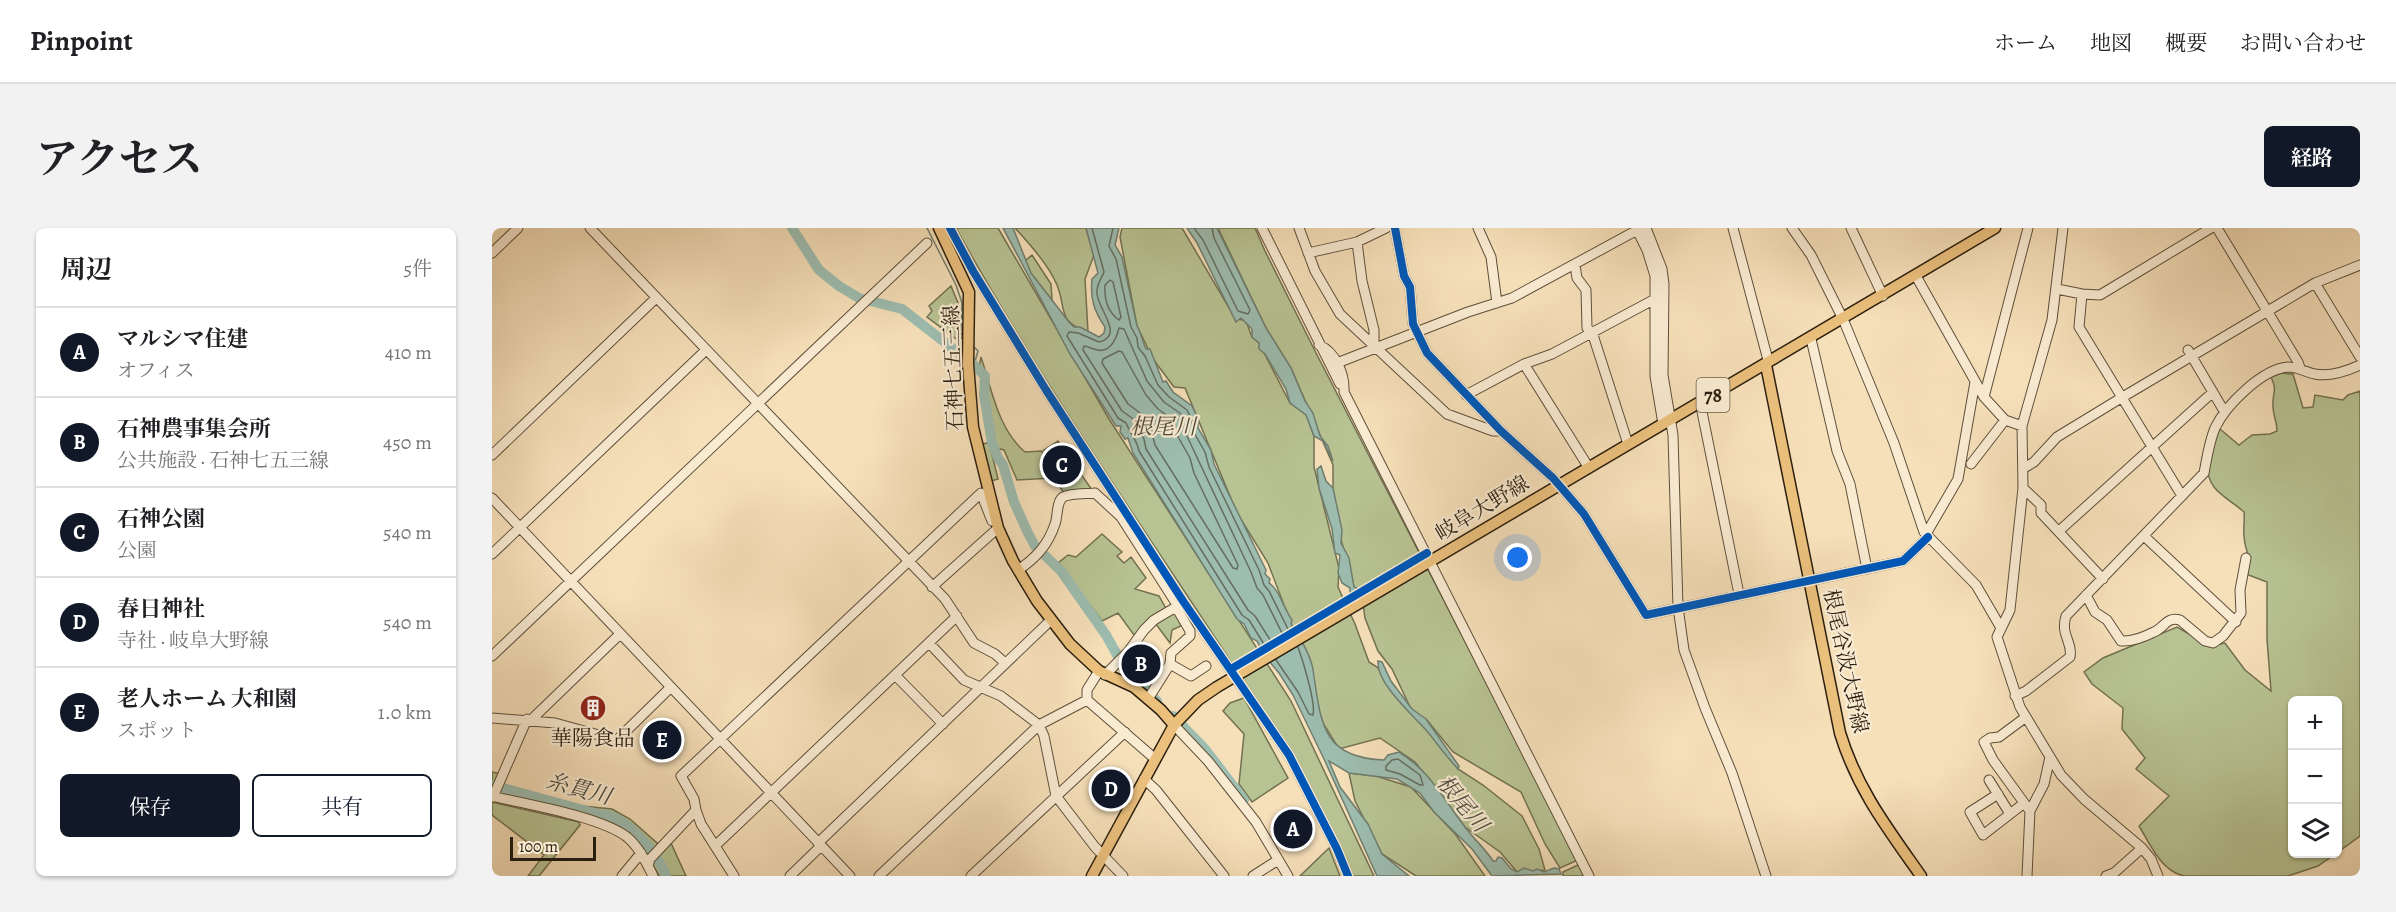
<!DOCTYPE html>
<html lang="ja">
<meta charset="utf-8">
<style>
:root{--surface:#fff;--page:#f2f2f2;--text:#202124;--muted:#757577;--line:#e0e0e0;--accent:#111827}
body{margin:0;font-family:Alegreya,"Noto Serif JP",serif;background:var(--page);color:var(--text)}
.controls{position:absolute;right:18px;bottom:18px;display:grid;overflow:hidden;border-radius:9px;box-shadow:0 2px 4px #0004}
.controls button{width:54px;height:54px;display:grid;place-items:center;padding:0;border:0;border-bottom:2px solid var(--line);background:var(--surface);color:var(--text);font:30px sans-serif}
.scale{position:absolute;left:18px;bottom:15px;width:86px;box-sizing:border-box;padding-left:6px;border:3px solid #2b1f0f;border-top:0;font-size:16px;line-height:21px;white-space:nowrap;color:#2b1f0f;-webkit-text-stroke:4px #f9ebd2;paint-order:stroke}
.you{position:absolute;left:1026px;top:330px;width:21px;height:21px;margin:-15px;border:4px solid #fff;border-radius:50%;background:#1a73e8;box-shadow:0 0 0 9px #1a73e833}
.badge{display:grid;place-items:center;width:39px;height:39px;border-radius:50%;background:var(--accent);color:#fff;font-size:20px;font-weight:700}
.pin{position:absolute;translate:-50% -50%;border:3px solid #fff;box-shadow:0 2px 6px #0006}
.list{margin:0;padding:0;list-style:none}
h2{display:flex;justify-content:space-between;align-items:center;height:78px;margin:0;padding:0 24px;font-size:26px}
h2 small{font-size:20px;font-weight:400;color:var(--muted)}
.list li{display:grid;grid-template-columns:39px 1fr auto;gap:18px;align-items:center;box-sizing:border-box;height:90px;padding:0 24px;border-top:2px solid var(--line)}
.list b{display:block;font-size:22px;white-space:nowrap}
.list p{margin:0;font-size:20px;white-space:nowrap;color:var(--muted)}
.list em{font-size:20px;font-style:normal;color:var(--muted)}
.actions{display:flex;gap:12px;padding:18px 24px}
.actions a{flex:1;padding:14px 0;border:2px solid var(--accent);border-radius:9px;text-align:center;font-size:21px;color:var(--accent)}
.actions .main{background:var(--accent);color:#fff}
.icon{flex:none;width:33px;height:33px;fill:none;stroke:currentColor;stroke-width:2;stroke-linecap:round;stroke-linejoin:round}
.map{position:relative;flex:none;width:1868px;height:648px;overflow:hidden;border-radius:9px}
header{display:flex;align-items:center;gap:36px;box-sizing:border-box;height:84px;padding:0 30px;background:var(--surface);border-bottom:2px solid var(--line)}
header strong{font-size:28px}
nav{display:flex;gap:33px;margin-inline-start:auto;font-size:21px}
.intro{display:flex;align-items:center;justify-content:space-between;box-sizing:border-box;height:144px;padding:0 36px}
h1{margin:0;font-size:42px}
.button{padding:15px 27px;border-radius:9px;background:var(--accent);color:#fff;font-size:21px;font-weight:700}
main{display:flex;gap:36px;padding:0 36px}
aside{flex:1;background:var(--surface);border-radius:9px;box-shadow:0 2px 4px #0004}
.map>svg:first-child{display:block}
.green{fill:#b8c393;stroke:#727151;stroke-width:1.5}
.water{fill:#9dbdb0;stroke:#6f7e70;stroke-width:1.5}
.lines{fill:none;stroke-linecap:round;stroke-linejoin:round}
.shore{stroke:#646e60;stroke-width:1.5}
.stream{stroke:#6f7e70;stroke-width:1.5}
.river{stroke:#9dbdb0;stroke-width:10}
.minor-casing{stroke:#5e4f3a;stroke-width:11}
.major-casing{stroke:#2b1f0f;stroke-width:13}
.minor{stroke:#f9ebd2;stroke-width:9}
.major{stroke:#ebc07d;stroke-width:10}
.cycleway-casing{stroke:#f9ebd2;stroke-width:11}
.cycleway{stroke:#0057b8;stroke-width:8}
.labels{text-anchor:middle;stroke-width:4.5;stroke-linejoin:round;paint-order:stroke}
.shield{fill:#f9ebd2;stroke:#695c4a;stroke-width:1.5}
.shield-label{font-size:20px;font-weight:bold;fill:#2b1f0f}
.street-label{font-size:21px;fill:#2b1f0f;stroke:#f9ebd2}
.poi-label{font-size:21px;fill:#2b1f0f;stroke:#f9ebd2}
.water-label{font-size:22px;font-style:italic;fill:#4d4e3f;stroke:#f9ebd2}
</style>
<header>
<strong>Pinpoint</strong>
<nav><a>ホーム</a><a>地図</a><a>概要</a><a>お問い合わせ</a></nav>
</header>
<div class="intro"><h1>アクセス</h1><a class="button">経路</a></div>
<main>
<aside>
<h2>周辺<small>5件</small></h2>
<ul class="list">
<li><span class="badge">A</span><div><b>マルシマ住建</b><p>オフィス</p></div><em>410 m</em></li>
<li><span class="badge">B</span><div><b>石神農事集会所</b><p>公共施設 · 石神七五三線</p></div><em>450 m</em></li>
<li><span class="badge">C</span><div><b>石神公園</b><p>公園</p></div><em>540 m</em></li>
<li><span class="badge">D</span><div><b>春日神社</b><p>寺社 · 岐阜大野線</p></div><em>540 m</em></li>
<li><span class="badge">E</span><div><b>老人ホーム 大和園</b><p>スポット</p></div><em>1.0 km</em></li>
</ul>
<div class="actions"><a class="main">保存</a><a>共有</a></div>
</aside>
<div class="map">
<svg width="1868" height="648" viewBox="0 0 1868 648">
<rect width="100%" height="100%" fill="#f6e0ba"/>
<filter id="stains"><feTurbulence type="fractalNoise" baseFrequency=".00333" numOctaves="4"/><feColorMatrix values="0 0 0 0 .2 0 0 0 0 .09 0 0 0 0 .02 0 0 0 .5 -.17"/></filter>
<radialGradient id="worn" r=".72"><stop offset=".6" stop-color="#630" stop-opacity="0"/><stop offset="1" stop-color="#630" stop-opacity=".3"/></radialGradient>
<path class="green" d="M 464,0 L 506,0 L 617,191 L 799,473 L 882,648 L 860,648 L 827,576 L 794,519 C 685,346 563,180 464,0 Z
M 523,0 L 594,0 L 602,27 L 593,51 L 596,104 C 564,93 575,81 565,57 C 557,37 537,15 523,0 Z
M 630,0 L 690,0 L 743,90 L 754,93 L 760,109 L 767,115 L 798,175 L 814,186 L 822,208 L 822,239 L 847,340 L 846,359 L 863,396 L 877,434 L 885,439 L 919,481 L 900,441 L 886,423 L 873,390 L 870,368 L 862,359 L 848,308 L 841,260 L 841,237 L 799,140 L 774,100 L 726,0 L 763,0 L 773,23 L 824,125 L 1086,632 L 1068,640 L 1053,616 L 1029,564 L 961,524 L 934,491 L 966,541 L 991,557 L 1030,588 L 1047,621 L 1053,642 L 1025,644 L 1008,624 L 973,599 L 923,534 L 888,510 L 847,521 L 831,495 L 795,385 L 776,335 L 745,285 L 693,160 L 682,159 L 661,131 L 645,98 L 628,9 Z
M 540,27 L 559,56 L 560,72 L 539,46 L 533,33 Z
M 459,58 L 466,75 L 465,99 L 471,108 L 467,113 L 435,89 L 440,83 L 437,78 Z
M 489,129 C 500,162 506,201 533,224 L 550,223 L 559,247 L 552,222 L 566,213 L 600,262 L 573,266 L 561,250 L 525,252 L 512,222 L 504,220 L 487,140 Z
M 1789,145 L 1801,146 L 1811,180 L 1821,179 L 1823,167 L 1851,172 L 1856,167 L 1868,163 L 1868,608 L 1846,624 L 1846,472 L 1800,472 L 1800,626 L 1843,626 L 1826,638 L 1796,648 L 1692,648 C 1669,643 1658,616 1647,598 L 1677,568 L 1644,541 L 1653,530 L 1630,501 L 1631,480 L 1600,456 L 1592,444 L 1611,430 L 1685,399 L 1718,418 L 1733,415 L 1753,442 L 1779,463 L 1775,411 L 1775,354 L 1754,346 C 1761,324 1753,328 1752,308 C 1751,300 1753,292 1752,284 C 1743,276 1729,268 1722,259 C 1709,241 1717,217 1728,201 L 1747,217 L 1760,207 L 1778,206 L 1785,203 C 1785,194 1781,187 1781,178 C 1780,164 1786,164 1779,149 Z
M 497,214 L 506,251 L 496,254 L 486,218 Z
M 610,306 L 630,324 L 625,328 L 632,335 L 639,329 L 654,350 L 643,361 L 667,368 L 677,386 L 684,383 L 691,397 L 680,402 L 678,415 L 661,392 L 642,407 L 626,385 L 610,393 L 566,335 L 576,327 L 584,329 Z
M 752,470 L 796,550 L 760,574 L 747,556 L 752,506 L 731,483 L 738,475 Z
M 0,544 L 9,546 L 4,556 L 90,578 L 120,581 L 138,591 L 165,615 L 167,628 L 179,615 L 194,648 L 167,648 C 158,632 150,614 134,603 C 102,581 39,574 0,565 Z
M 857,545 L 884,548 L 919,559 L 964,607 L 993,648 L 924,648 L 890,626 L 863,573 Z
M 0,574 L 87,594 L 88,597 L 47,648 L 36,648 L 52,627 L 0,587 Z
M 837,620 L 848,648 L 808,648 Z
M 1088,636 L 1094,648 L 1071,648 L 1071,644 Z"/>
<path class="water" d="M 511,0 L 521,0 L 539,45 L 577,94 L 582,99 L 588,99 L 607,109 L 612,105 L 613,99 C 602,83 598,71 600,51 L 606,45 L 594,0 L 627,0 L 623,17 L 630,29 L 645,98 C 650,106 650,113 654,121 L 658,121 L 671,154 L 674,153 L 681,164 L 700,178 L 706,191 L 706,200 L 719,222 L 722,236 L 774,342 L 773,346 L 778,351 L 777,355 C 787,361 792,381 800,392 L 799,396 C 807,408 819,427 821,442 C 829,494 829,530 892,532 L 896,527 L 907,524 C 941,545 953,575 977,604 C 985,614 994,622 1001,633 L 1004,633 L 1006,629 L 1010,630 L 1019,641 L 1025,644 L 1032,640 L 1041,643 L 1045,641 L 1052,644 L 1062,640 L 1067,641 L 1069,646 L 1000,648 L 980,621 L 942,584 L 928,565 L 905,551 L 857,545 L 837,533 L 848,559 L 876,596 L 890,626 L 917,648 L 885,648 L 832,531 L 801,467 L 787,445 L 771,426 L 765,413 L 759,410 L 752,396 L 745,391 L 641,225 L 636,210 L 633,211 L 628,204 L 629,198 L 624,198 L 578,126 Z
M 695,0 L 725,0 L 774,100 L 799,140 L 813,173 L 821,185 L 828,208 L 836,218 L 841,233 L 831,213 L 822,208 L 814,187 L 798,175 L 794,161 L 773,126 L 767,121 L 767,115 L 760,109 L 760,101 L 749,90 L 744,94 L 705,15 Z
M 829,238 L 834,253 L 841,260 L 850,302 L 849,315 L 857,330 L 862,359 L 867,361 L 870,368 L 868,370 L 858,365 L 858,360 L 850,355 L 846,345 L 848,327 L 843,325 L 840,301 L 827,260 L 825,241 Z
M 886,433 L 890,434 L 899,453 L 920,481 L 934,491 L 967,538 L 966,541 C 956,530 948,520 939,508 C 925,490 884,457 886,433 Z"/>
<g class="lines">
<path class="shore" d="M 600,0 L 612,44 C 609,52 604,56 605,66 C 606,81 633,108 607,114 L 586,105 L 577,104 L 575,108 L 626,190 L 634,195 C 638,205 645,212 647,223 L 750,387 L 757,392 L 775,421
M 621,0 L 617,18 L 624,31 L 639,99 L 645,110 L 646,119 L 653,128 L 666,157 L 677,169 L 695,182 L 700,192 L 701,203 L 713,224 L 717,239 L 767,342 L 772,357 L 777,363 L 799,407
M 702,0 L 711,12 L 746,83 L 756,86 L 758,82 L 722,10 L 720,0
M 618,52 L 621,54 L 629,89 L 627,92 C 616,84 612,71 613,57 Z
M 627,123 L 630,124 L 654,167 L 666,181 L 681,192 L 685,207 L 698,230 L 702,245 L 746,337 L 745,341 L 741,340 L 663,217 L 660,206 L 648,185 L 636,176 L 610,135 L 611,131 Z
M 782,418 L 763,388 L 756,382 L 654,221 L 652,211 L 640,190 L 630,183 L 591,122 L 592,118 C 595,118 598,120 602,121 C 617,127 624,112 627,100 L 632,101 L 655,153 L 672,174 L 689,186 L 694,206 L 759,344 L 765,360 L 771,367 L 793,411
M 784,432 L 806,464 L 817,486 L 821,487 C 824,475 811,433 806,419
M 906,531 L 928,547 L 931,557 L 928,557 L 908,546 L 894,542 L 894,538 L 900,532 Z"/>
<path class="stream" d="M 435,0 L 464,57 L 470,75 L 469,101 L 471,104
M 481,118 L 486,123 L 482,137"/>
<path class="river" d="M 300,0 L 327,42 L 347,58 L 367,70 L 410,81 L 482,137 L 493,148 L 492,167 L 500,215 L 506,230 L 511,237 L 522,274 L 536,305 L 543,318 L 569,343 L 614,407 L 633,441 L 665,473
M 681,488 L 713,521 L 752,572
M 0,557 L 106,586 C 133,586 165,624 174,648"/>
<defs>
<path id="minor" d="M 98,0 L 453,371 L 482,415 L 503,426 L 512,434
M 458,0 L 481,43 L 554,162 L 691,373 L 797,527 L 845,621 L 856,648
M 770,0 L 848,156
M 807,0 L 823,43 L 848,86 L 955,186 L 1001,203 L 1009,203
M 903,0 L 912,48 L 918,59 L 921,96 L 935,125 L 1009,203 L 1061,250 L 1092,286 L 1154,387 L 1411,333 L 1436,309
M 986,0 L 999,29 L 1005,75
M 1144,0 L 1155,22 L 1163,48 L 1163,148 L 1171,196
M 1154,0 L 1170,41 L 1172,56 L 1171,147 L 1181,207 L 1186,379 L 1192,422 L 1213,480 L 1240,545 L 1274,648
M 1241,0 L 1276,132 L 1274,137
M 1300,0 L 1319,27 L 1351,91 L 1402,215 L 1432,304 L 1484,357 L 1509,400
M 1359,0 L 1391,68
M 1571,0 L 1560,92 L 1530,198 L 1531,260 L 1518,382 L 1505,409 L 1528,479 L 1569,547 L 1592,571 L 1650,620 L 1659,631 L 1666,648
M 1725,0 L 1806,134 L 1808,140
M 865,14 L 870,53 L 882,102 L 882,120
M 0,25 L 26,0
M 816,25 L 865,14 L 894,0
M 1083,37 L 1085,50 L 1094,62 L 1095,100 L 1100,104 L 1136,216
M 1424,48 L 1492,169 L 1513,192 L 1530,198
M 1823,55 L 1868,129
M 1565,61 L 1590,66 L 1608,67 L 1719,0
M 1590,66 L 1587,99 L 1690,268
M 1319,111 L 1345,223 L 1358,256 L 1375,341
M 827,117 C 844,124 853,147 852,164 L 1097,648
M 1696,122 L 1732,183
M 845,135 L 976,84 L 1020,70 L 1149,0
M 1032,136 L 1097,240
M 974,167 L 1032,136 L 1060,126 L 1163,71
M 1492,169 L 1536,0
M 1208,174 L 1247,366
M 0,227 L 164,70
M 1479,236 L 1513,192
M 1532,240 L 1542,234 L 1565,209 L 1629,170 L 1823,55 L 1868,37
M 1531,260 L 1549,277 L 1549,285 L 1611,351
M 0,270 L 358,648
M 1567,303 L 1721,164
M 1434,306 L 1466,251 L 1483,154
M 1652,308 L 1744,394
M 0,326 L 214,122
M 526,342 C 544,330 556,317 563,296 C 566,289 564,274 571,269 C 579,265 594,266 603,265 L 629,289 L 684,375 L 684,379 L 662,392 L 652,402 L 636,424 L 613,447
M 440,359 L 506,300
M 1594,367 L 1603,384 L 1615,392 L 1629,413 C 1640,414 1652,409 1662,404 C 1672,400 1675,388 1688,392 L 1713,413 L 1721,415 L 1731,408 L 1749,385 L 1748,362 L 1754,330
M 437,415 L 472,452 L 509,468 L 547,497 L 552,508 L 564,568 L 603,619 L 631,648
M 0,428 L 435,15
M 678,436 L 699,448 L 714,438
M 403,447 L 451,496
M 1523,468 L 1534,463 L 1578,429 C 1581,413 1568,408 1574,388 L 1712,245 C 1715,230 1717,214 1723,200 C 1734,177 1770,141 1796,139 C 1806,139 1813,144 1823,146 C 1838,149 1855,143 1868,137
M 656,471 L 678,436 L 679,425 L 698,408 L 698,403 L 684,379
M 595,472 L 662,530
M 595,472 L 595,462 L 607,443
M 1534,489 L 1507,509 L 1498,510 L 1492,514 L 1501,532 L 1538,583
M 0,490 L 63,495 L 125,512 L 179,459
M 39,492 L 128,406
M 682,497 L 716,533 L 764,594 L 796,648
M 652,551 L 664,562 L 732,648
M 1497,552 L 1518,586
M 1506,566 L 1478,584 L 1491,607 L 1531,576
M 0,568 C 36,577 107,588 135,609 C 147,619 154,634 161,648
M 1,569 L 35,491
M 204,582 L 209,596 L 242,648
M 326,615 L 559,392
M 223,618 L 465,388
M 156,638 L 158,631 L 204,582 L 202,571 L 189,548 L 489,265 L 500,293
M 130,648 L 149,625
M 298,648 L 329,618
M 387,648 L 547,497 L 595,472
M 479,648 L 633,504
M 761,648 L 786,632
M 1535,648 L 1538,583 L 1552,556 L 1558,529
M 1614,648 L 1622,645 L 1650,620"/>
<path id="major" d="M 447,0 L 477,64 L 476,136 L 481,199 L 506,300 L 521,333 L 545,373 L 578,416 L 607,443 L 642,459 L 669,482 L 682,497
M 1274,137 L 1348,505 C 1365,561 1396,601 1429,648
M 600,648 L 682,497 L 706,472 L 725,459 L 1503,0"/>
</defs>
<use href="#minor" class="minor-casing"/>
<use href="#major" class="major-casing"/>
<use href="#minor" class="minor"/>
<use href="#major" class="major"/>
<defs>
<path id="cycleway" d="M 458,0 L 481,43 L 554,162 L 691,373 L 797,527 L 845,621 L 856,648
M 903,0 L 912,48 L 918,59 L 921,96 L 935,125 L 1009,203 L 1061,250 L 1092,286 L 1154,387 L 1411,333 L 1436,309
M 739,441 L 935,325"/>
</defs>
<use href="#cycleway" class="cycleway-casing"/>
<use href="#cycleway" class="cycleway"/>
</g>
<defs>
<symbol id="building-disc" viewBox="-11 -11 22 22"><circle r="9.5" fill="#8f2418" stroke="#f9ebd2"/><path d="M-4-6H4V6H1V3H-1V6H-4ZM-2.5-4.3h1.7v1.8h-1.7ZM.8-4.3h1.7v1.8H.8ZM-2.5-1h1.7V.8h-1.7ZM.8-1h1.7V.8H.8Z" fill="#fff"/></symbol>
</defs>
<g fill-rule="evenodd">
<use href="#building-disc" x="86" y="465" width="30" height="30"/>
</g>
<g class="labels">
<rect class="shield" x="1204.5" y="150" width="33" height="34" rx="4.5"/>
<g class="shield-label">
<text x="1221" y="174">78</text>
</g>
<g class="street-label">
<text transform="translate(461 140) rotate(-92)" y="7">石神七五三線</text>
<text transform="translate(990 280) rotate(-31)" y="7">岐阜大野線</text>
<text transform="translate(1354 433) rotate(78)" y="7">根尾谷汲大野線</text>
</g>
<g class="poi-label">
<text x="101" y="517">華陽食品</text>
</g>
<g class="water-label">
<text x="671" y="206">根尾川</text>
<text transform="translate(87 560) rotate(15)" y="8">糸貫川</text>
<text transform="translate(971 575) rotate(50)" y="8">根尾川</text>
</g>
</g>
<rect width="100%" height="100%" filter="url(#stains)"/>
<rect width="100%" height="100%" fill="url(#worn)"/>
</svg>
<div class="controls">
<button>+</button>
<button>−</button>
<button><svg class="icon" aria-label="layers" viewBox="0 0 24 24"><path d="M12 4l9 5-9 5-9-5zM3 14l9 5 9-5"/></svg></button>
</div>
<div class="scale">100 m</div>
<div class="you"></div>
<div class="pin badge" style="left:801px;top:601px">A</div>
<div class="pin badge" style="left:649px;top:436px">B</div>
<div class="pin badge" style="left:570px;top:237px">C</div>
<div class="pin badge" style="left:619px;top:561px">D</div>
<div class="pin badge" style="left:170px;top:512px">E</div>
</div>
</main>
